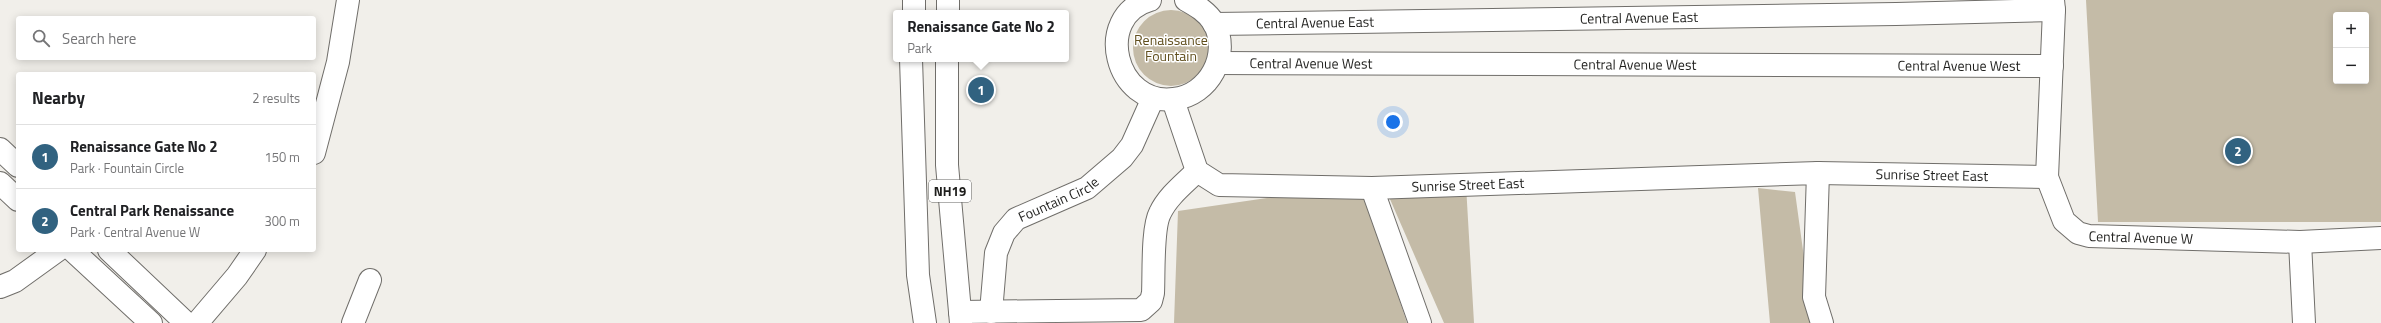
<!DOCTYPE html>
<meta charset="utf-8">
<style>
:root{--surface:#fff;--page:#f2f2f2;--text:#202124;--muted:#757577;--line:#e0e0e0;--accent:#316280}
body{margin:0;font-family:"Titillium Web",sans-serif;background:var(--page);color:var(--text)}
.controls{position:absolute;right:12px;top:12px;display:grid;overflow:hidden;border-radius:4px;box-shadow:0 2px 10px #0003}
.controls button{width:36px;height:36px;display:grid;place-items:center;padding:0;border:0;border-bottom:1px solid var(--line);background:var(--surface);color:var(--text);font:20px sans-serif}
.you{position:absolute;left:1393px;top:122px;width:14px;height:14px;margin:-10px;border:3px solid #fff;border-radius:50%;background:#1a73e8;box-shadow:0 0 0 6px #1a73e833}
.badge{display:grid;place-items:center;width:26px;height:26px;border-radius:50%;background:var(--accent);color:#fff;font-size:13px;font-weight:700}
.pin{position:absolute;translate:-50% -50%;border:2px solid #fff;box-shadow:0 1px 4px #0006}
.popup{position:absolute;left:893px;top:10px;width:176px;height:52px;box-sizing:border-box;display:grid;place-content:center;border-radius:4px;background:var(--surface);filter:drop-shadow(0 1px 3px #0005);font-size:13px;white-space:nowrap;color:var(--muted)}
.popup b{font-size:15px;color:var(--text)}
.popup::after{content:'';position:absolute;left:50%;top:100%;margin-left:-8px;border:8px solid transparent;border-top-color:var(--surface)}
.list{margin:0;padding:0;list-style:none}
h2{display:flex;justify-content:space-between;align-items:center;height:52px;margin:0;padding:0 16px;font-size:17px}
h2 small{font-size:13px;font-weight:400;color:var(--muted)}
.list li{display:grid;grid-template-columns:26px 1fr auto;gap:12px;align-items:center;box-sizing:border-box;height:64px;padding:0 16px;border-top:1px solid var(--line)}
.list b{display:block;font-size:15px;white-space:nowrap}
.list p{margin:0;font-size:13px;white-space:nowrap;color:var(--muted)}
.list em{font-size:13px;font-style:normal;color:var(--muted)}
.icon{flex:none;width:22px;height:22px;fill:none;stroke:currentColor;stroke-width:2;stroke-linecap:round;stroke-linejoin:round}
.map{position:relative;flex:none;width:2381px;height:323px;overflow:hidden}
.search{position:absolute;background:var(--surface);box-shadow:0 2px 10px #0003;left:16px;top:16px;width:300px;height:44px;display:flex;align-items:center;gap:10px;box-sizing:border-box;padding:0 14px;border-radius:4px;color:var(--muted);font-size:15px}
.panel{position:absolute;background:var(--surface);box-shadow:0 2px 10px #0003;left:16px;top:72px;width:300px;height:180px;border-radius:4px}
.map>svg:first-child{display:block}
.green{fill:#c4bba7;fill-rule:evenodd}
.lines{fill:none;stroke-linecap:round;stroke-linejoin:round}
.minor-casing{stroke:#706e6a;stroke-width:24}
.major-casing{stroke:#706e6a;stroke-width:24}
.highway-casing{stroke:#706e6a;stroke-width:24}
.minor{stroke:#fff;stroke-width:22}
.major{stroke:#fff;stroke-width:22}
.highway{stroke:#fff;stroke-width:22}
.labels{text-anchor:middle;stroke-width:3;stroke-linejoin:round;paint-order:stroke}
.shield{fill:#fff;stroke:#626260;stroke-width:1}
.shield-label{font-size:13px;font-weight:bold;fill:#1e1e1c}
.street-label{font-size:14px;fill:#1e1e1c;stroke:#fff}
.park-label{font-size:14px;fill:#604e1d;stroke:#fff}
</style>
<div class="map">
<svg width="2381" height="323" viewBox="0 0 2381 323">
<rect width="100%" height="100%" fill="#f1efea"/>
<path class="green" d="M 2086,0 L 2381,0 L 2381,222 L 2098,222 ZM 2336,15 L 2366,15 L 2366,81 L 2336,81 Z
M1133 48a38 38 0 1 1 76 0a38 38 0 1 1-76 0Z
M 1361,184 L 1407,323 L 1174,323 L 1178,211 Z
M 1466,185 L 1474,323 L 1444,323 L 1386,190 Z
M 1758,188 L 1795,192 L 1813,323 L 1770,323 Z"/>
<g class="lines">
<defs>
<g id="minor">
<path d="M 1150,0 C 1093,16 1115,107 1174,99 C 1209,95 1231,55 1214,23 C 1207,12 1197,6 1186,0"/>
<path id="s1" d="M 2054,10 L 2047,177 L 2064,221 L 2078,233 L 2089,236 L 2300,242 L 2381,238"/>
<path id="s2" d="M 1214,24 L 1896,14 L 2054,10 L 2053,0"/>
<path id="s3" d="M 1173,100 L 1197,171 L 1219,185 L 1372,188 L 1818,173 L 1814,297 L 1822,323"/>
<path d="M 314,153 L 338,62 L 348,0"/>
<path id="s4" d="M 1818,173 L 2047,177"/>
<path d="M 1372,188 L 1420,323"/>
<path d="M 2300,242 L 2304,323"/>
<path d="M 0,287 L 15,281 L 58,250"/>
<path d="M 960,312 L 1141,310 L 1151,301 L 1153,293 C 1154,274 1152,228 1160,213 C 1168,196 1184,184 1197,171"/>
<path id="s5" d="M 991,312 L 996,253 L 1004,233 L 1016,219 L 1087,188 L 1122,158 L 1132,145 L 1153,98"/>
<path d="M 197,323 L 237,276 L 255,250"/>
<path d="M 353,323 L 370,280"/>
</g>
<g id="major">
<path id="s6" d="M 1218,63 L 2052,66"/>
<path d="M 0,149 L 18,166"/>
<path d="M 0,183 L 18,200"/>
<path d="M 72,250 L 151,323"/>
<path d="M 109,250 L 186,323"/>
</g>
<path id="highway" d="M 914,13 L 914,0
M 948,13 L 948,0
M 911,59 L 918,275 L 925,323
M 947,59 L 947,165 L 961,323"/>
</defs>
<use href="#minor" class="minor-casing"/>
<use href="#major" class="major-casing"/>
<use href="#highway" class="highway-casing"/>
<use href="#minor" class="minor"/>
<use href="#major" class="major"/>
<use href="#highway" class="highway"/>
</g>
<g class="labels">
<rect class="shield" x="929" y="180" width="42" height="22" rx="3"/>
<g class="shield-label">
<text x="950" y="196">NH19</text>
</g>
<g class="street-label">
<text dy="5" stroke="none"><textPath href="#s2" startOffset="425">Central Avenue East</textPath></text>
<text dy="5" stroke="none"><textPath href="#s2" startOffset="101">Central Avenue East</textPath></text>
<text dy="5" stroke="none"><textPath href="#s6" startOffset="93">Central Avenue West</textPath></text>
<text dy="5" stroke="none"><textPath href="#s6" startOffset="417">Central Avenue West</textPath></text>
<text dy="5" stroke="none"><textPath href="#s6" startOffset="741">Central Avenue West</textPath></text>
<text dy="5" stroke="none"><textPath href="#s4" startOffset="114">Sunrise Street East</textPath></text>
<text dy="5" stroke="none"><textPath href="#s3" startOffset="350">Sunrise Street East</textPath></text>
<text dy="5" stroke="none"><textPath href="#s5" startOffset="146">Fountain Circle</textPath></text>
<text dy="5" stroke="none"><textPath href="#s1" startOffset="296">Central Avenue W</textPath></text>
</g>
<g class="park-label">
<text x="1171" y="45">Renaissance<tspan x="1171" dy="16">Fountain</tspan></text>
</g>
</g>
</svg>
<div class="controls">
<button>+</button>
<button>−</button>
</div>
<div class="you"></div>
<div class="pin badge" style="left:981px;top:90px">1</div>
<div class="popup"><b>Renaissance Gate No 2</b>Park</div>
<div class="pin badge" style="left:2238px;top:151px">2</div>
<div class="search"><svg class="icon" aria-label="search" viewBox="0 0 24 24"><circle cx="10" cy="10" r="6"/><path d="M15 15l6 6"/></svg>Search here</div>
<section class="panel">
<h2>Nearby<small>2 results</small></h2>
<ul class="list">
<li><span class="badge">1</span><div><b>Renaissance Gate No 2</b><p>Park · Fountain Circle</p></div><em>150 m</em></li>
<li><span class="badge">2</span><div><b>Central Park Renaissance</b><p>Park · Central Avenue W</p></div><em>300 m</em></li>
</ul>
</section>
</div>
